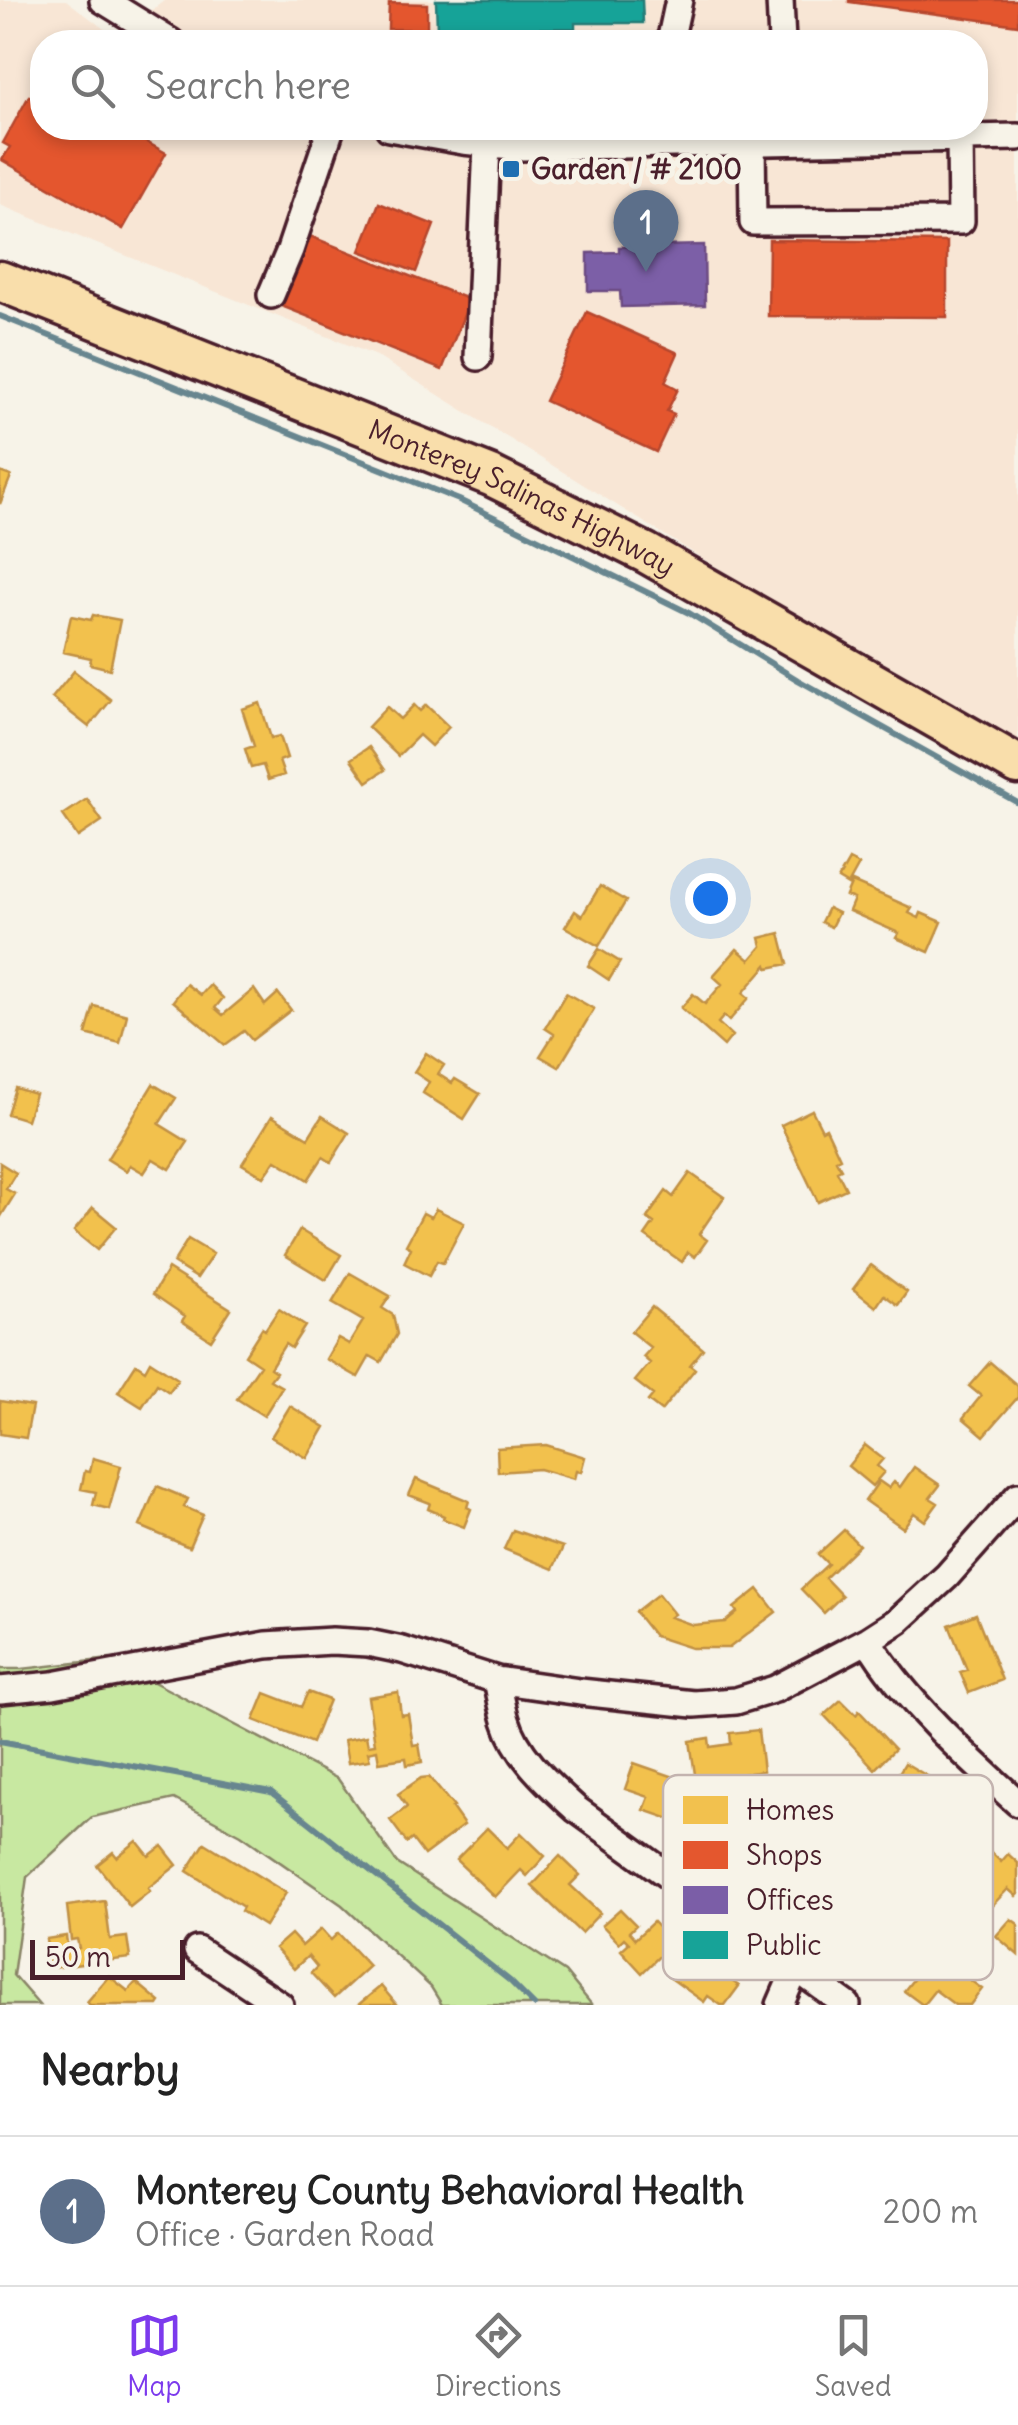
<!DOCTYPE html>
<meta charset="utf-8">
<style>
:root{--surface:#fff;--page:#f6f6f6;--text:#222;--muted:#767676;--line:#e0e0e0;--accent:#7c3aed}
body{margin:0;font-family:Delius,sans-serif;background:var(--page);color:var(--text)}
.scale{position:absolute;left:30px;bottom:25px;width:155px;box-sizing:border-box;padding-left:10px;border:5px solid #4a1f2b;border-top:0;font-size:28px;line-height:35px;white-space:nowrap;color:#4a1f2b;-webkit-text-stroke:8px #f7f3e8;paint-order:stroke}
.you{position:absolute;left:710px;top:898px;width:35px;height:35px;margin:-25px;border:8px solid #fff;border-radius:50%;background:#1a73e8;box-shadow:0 0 0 15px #1a73e833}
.badge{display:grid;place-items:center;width:65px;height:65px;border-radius:50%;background:var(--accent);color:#fff;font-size:32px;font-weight:700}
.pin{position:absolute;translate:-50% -82px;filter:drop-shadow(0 2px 5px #0008)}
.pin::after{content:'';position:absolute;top:52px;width:35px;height:30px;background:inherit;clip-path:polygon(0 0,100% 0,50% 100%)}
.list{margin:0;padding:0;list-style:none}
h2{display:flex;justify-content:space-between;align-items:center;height:130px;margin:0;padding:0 40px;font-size:42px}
h2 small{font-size:32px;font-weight:400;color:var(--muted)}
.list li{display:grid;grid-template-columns:65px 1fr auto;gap:30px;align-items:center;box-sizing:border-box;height:150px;padding:0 40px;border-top:2px solid var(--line)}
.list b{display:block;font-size:38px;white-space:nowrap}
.list p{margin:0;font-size:32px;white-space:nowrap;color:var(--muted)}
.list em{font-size:32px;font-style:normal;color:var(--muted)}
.icon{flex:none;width:55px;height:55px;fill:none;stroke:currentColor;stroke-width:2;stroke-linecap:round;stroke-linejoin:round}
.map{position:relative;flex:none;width:1018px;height:2005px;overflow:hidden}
.search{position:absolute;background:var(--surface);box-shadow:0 5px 15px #0003;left:30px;right:30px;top:30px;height:110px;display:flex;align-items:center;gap:25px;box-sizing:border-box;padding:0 35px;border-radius:40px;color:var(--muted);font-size:38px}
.sheet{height:280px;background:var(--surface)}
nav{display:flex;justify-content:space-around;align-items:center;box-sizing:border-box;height:140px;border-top:2px solid var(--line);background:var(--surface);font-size:28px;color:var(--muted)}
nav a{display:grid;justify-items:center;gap:5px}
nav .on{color:var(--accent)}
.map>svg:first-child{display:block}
.built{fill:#f8e6d5;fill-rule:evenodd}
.green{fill:#c8e8a1;stroke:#898466;stroke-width:2.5}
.homes{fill:#f2c14e;stroke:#c09044;stroke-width:2.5}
.shops{fill:#e4572e;stroke:#b6462d;stroke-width:2.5}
.offices{fill:#7b5ea7;stroke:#6c4b82;stroke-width:2.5}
.public{fill:#17a398;stroke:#267b77;stroke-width:2.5}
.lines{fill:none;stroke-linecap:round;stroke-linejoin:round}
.stream{stroke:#67868f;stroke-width:6}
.minor-casing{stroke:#4a1f2b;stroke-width:32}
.highway-casing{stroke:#4a1f2b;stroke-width:45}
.minor{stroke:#f7f3e8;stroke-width:25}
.highway{stroke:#f9deab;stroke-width:38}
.poi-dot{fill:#1f6fb2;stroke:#f7f3e8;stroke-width:4}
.labels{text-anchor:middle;stroke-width:10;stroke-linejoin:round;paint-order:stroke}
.poi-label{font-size:28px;font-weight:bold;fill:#4a1f2b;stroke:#f7f3e8;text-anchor:start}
.street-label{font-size:28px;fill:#4a1f2b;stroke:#f7f3e8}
.key{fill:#f7f3e8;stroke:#c3b3af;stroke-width:2.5}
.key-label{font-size:28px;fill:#4a1f2b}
</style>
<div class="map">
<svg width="1018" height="2005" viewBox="0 0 1018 2005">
<rect width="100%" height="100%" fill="#f7f3e8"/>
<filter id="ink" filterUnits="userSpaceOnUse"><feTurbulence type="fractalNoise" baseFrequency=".01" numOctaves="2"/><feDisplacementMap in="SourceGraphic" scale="20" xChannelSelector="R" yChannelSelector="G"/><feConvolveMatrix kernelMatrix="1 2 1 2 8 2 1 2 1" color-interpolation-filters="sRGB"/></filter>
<g filter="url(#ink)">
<path class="built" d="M 0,0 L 66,0 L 116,38 L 165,0 L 1018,0 L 1018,754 L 376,356 L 0,205 ZM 42,42 L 976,42 L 976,128 L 42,128 Z"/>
<path class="green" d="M 110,1659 L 338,1779 L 397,1863 L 565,1972 L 592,2005 L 442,2005 L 431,1987 L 342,1905 L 241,1835 L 174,1799 L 92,1817 L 27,1877 L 13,1975 L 39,2005 L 0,2005 L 0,1669 L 22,1669 Z"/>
<path class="homes" d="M 0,472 L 11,476 L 0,504 Z
M 93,615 L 120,620 L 110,669 L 90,664 L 91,658 L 63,652 L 71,616 L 91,620 Z
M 74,671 L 111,700 L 89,727 L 52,698 Z
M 260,703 L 271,738 L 280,736 L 287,758 L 279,761 L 284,775 L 268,780 L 263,765 L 251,768 L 245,749 L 254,746 L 242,709 Z
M 414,705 L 420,711 L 426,705 L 449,727 L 431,746 L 419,735 L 398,756 L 368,727 L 387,707 L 400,719 Z
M 369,747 L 385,770 L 367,782 L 351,759 Z
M 87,799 L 102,821 L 78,837 L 63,815 Z
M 849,860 L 859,865 L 848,885 L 838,879 Z
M 852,882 L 912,908 L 909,913 L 919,918 L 921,913 L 942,922 L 929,952 L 896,938 L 899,933 L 849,911 L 854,899 L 846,896 Z
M 600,886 L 626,901 L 599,946 L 565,927 L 575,911 L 582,916 Z
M 828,908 L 838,913 L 831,927 L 821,922 Z
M 780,933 L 788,964 L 768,968 L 767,965 L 743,993 L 749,998 L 729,1021 L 724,1016 L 718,1023 L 732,1036 L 724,1046 L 681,1008 L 693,994 L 705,1004 L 722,984 L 713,976 L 737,949 L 750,960 L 762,946 L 760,938 Z
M 599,949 L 620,962 L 609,980 L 588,966 Z
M 186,984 L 201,995 L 210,985 L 223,998 L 215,1008 L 223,1015 L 254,989 L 265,1005 L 278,993 L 291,1010 L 252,1040 L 244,1031 L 225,1045 L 173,1001 Z
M 566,993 L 594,1009 L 559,1067 L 540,1056 L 554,1034 L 545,1028 Z
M 94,1006 L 127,1015 L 120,1043 L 86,1034 Z
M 426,1053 L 444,1065 L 438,1074 L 452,1083 L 455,1079 L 480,1094 L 464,1119 L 423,1093 L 429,1082 L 414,1072 Z
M 153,1084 L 176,1098 L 159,1124 L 188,1142 L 170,1169 L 153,1159 L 144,1173 L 130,1165 L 126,1171 L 107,1159 Z
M 15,1088 L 35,1094 L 27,1120 L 7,1114 Z
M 812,1110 L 822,1130 L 826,1128 L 840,1158 L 836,1160 L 841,1169 L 837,1171 L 846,1189 L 818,1202 L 781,1125 Z
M 272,1116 L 308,1138 L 322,1116 L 349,1133 L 331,1162 L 323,1157 L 308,1180 L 276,1160 L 264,1177 L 242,1164 Z
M 0,1163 L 16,1173 L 6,1189 L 15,1194 L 0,1218 Z
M 690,1173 L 724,1197 L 699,1234 L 707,1240 L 695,1257 L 688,1252 L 682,1262 L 645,1236 L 654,1223 L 647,1218 L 666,1191 L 673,1197 Z
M 93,1208 L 116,1227 L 97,1250 L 74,1231 Z
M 436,1209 L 464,1223 L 443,1263 L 437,1261 L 429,1276 L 404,1263 L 411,1248 L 406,1245 L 423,1213 L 431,1217 Z
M 300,1230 L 341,1255 L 326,1280 L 285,1255 Z
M 188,1239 L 213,1254 L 197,1278 L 173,1263 Z
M 871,1265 L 907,1292 L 898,1305 L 884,1295 L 876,1307 L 853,1289 Z
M 168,1269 L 231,1309 L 211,1340 L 182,1321 L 185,1316 L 153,1294 Z
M 350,1273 L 390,1296 L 382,1308 L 393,1315 L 397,1334 L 381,1362 L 370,1356 L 358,1377 L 326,1359 L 338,1338 L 349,1344 L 363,1321 L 332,1303 Z
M 652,1307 L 703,1349 L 690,1365 L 695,1369 L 661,1411 L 648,1401 L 653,1395 L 635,1381 L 650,1363 L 643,1357 L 651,1348 L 631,1332 Z
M 279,1309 L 305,1326 L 291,1348 L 285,1344 L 270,1368 L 276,1372 L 270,1380 L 282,1387 L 264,1416 L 237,1399 L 260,1365 L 245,1355 L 262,1328 L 265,1330 Z
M 150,1361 L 178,1379 L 169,1392 L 157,1384 L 142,1407 L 118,1392 L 136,1364 L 145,1370 Z
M 990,1362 L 1018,1386 L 1018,1397 L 984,1436 L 963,1418 L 981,1396 L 969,1386 Z
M 0,1401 L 32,1406 L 26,1438 L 0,1434 Z
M 290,1406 L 325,1427 L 307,1458 L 271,1437 Z
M 546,1445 L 585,1457 L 581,1472 L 576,1471 L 574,1479 L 539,1469 L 498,1472 L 497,1448 Z
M 865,1445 L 883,1459 L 877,1466 L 884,1472 L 872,1486 L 848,1466 Z
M 93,1458 L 121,1466 L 109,1509 L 93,1505 L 96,1492 L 81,1489 L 85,1471 L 90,1472 Z
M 914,1467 L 940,1485 L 930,1498 L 938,1503 L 925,1521 L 914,1513 L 903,1528 L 865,1501 L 879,1481 L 889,1488 L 894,1482 L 900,1487 Z
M 416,1479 L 469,1501 L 467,1507 L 471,1509 L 464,1527 L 443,1519 L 444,1516 L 428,1509 L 430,1503 L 409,1495 Z
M 157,1486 L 188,1499 L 184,1507 L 203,1515 L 189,1547 L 140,1526 Z
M 513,1530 L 563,1547 L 553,1569 L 504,1549 Z
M 844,1530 L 859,1545 L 825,1578 L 842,1596 L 824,1613 L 801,1589 L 828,1564 L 818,1554 Z
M 758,1589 L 776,1612 L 729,1648 L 691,1648 L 654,1636 L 635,1612 L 658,1594 L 674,1614 L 670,1617 L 693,1625 L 725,1622 L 737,1612 L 734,1608 Z
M 976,1614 L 1002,1680 L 969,1693 L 960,1672 L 967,1670 L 949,1625 Z
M 308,1692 L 329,1700 L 312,1743 L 254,1720 L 265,1693 L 301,1707 Z
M 398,1692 L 401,1715 L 408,1714 L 413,1745 L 419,1744 L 422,1762 L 407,1765 L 406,1758 L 379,1762 L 377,1750 L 368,1752 L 370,1760 L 348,1763 L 344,1740 L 366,1736 L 368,1745 L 375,1744 L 368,1697 Z
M 841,1700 L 856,1715 L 859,1711 L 895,1749 L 875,1769 L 824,1715 Z
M 758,1730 L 763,1771 L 696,1781 L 690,1741 L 709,1738 L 710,1747 L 731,1744 L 730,1733 Z
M 634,1763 L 683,1780 L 670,1819 L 644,1810 L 649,1797 L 625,1789 Z
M 905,1763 L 927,1776 L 911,1802 L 916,1805 L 924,1792 L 945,1805 L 924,1841 L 875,1812 Z
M 429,1777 L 454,1807 L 452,1808 L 464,1825 L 424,1855 L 412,1839 L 407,1843 L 390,1820 L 407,1807 L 398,1794 L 421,1778 Z
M 487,1828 L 507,1848 L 521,1833 L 545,1856 L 527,1876 L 521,1870 L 495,1897 L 456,1860 Z
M 972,1834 L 1001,1862 L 1008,1854 L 1018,1863 L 1018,1894 L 1016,1896 L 1008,1889 L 984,1914 L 967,1899 L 980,1885 L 950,1857 Z
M 137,1841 L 149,1856 L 162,1846 L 177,1865 L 148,1888 L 150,1891 L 130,1907 L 97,1865 L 113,1852 L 117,1857 Z
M 205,1843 L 286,1893 L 265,1926 L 241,1911 L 243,1907 L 187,1871 Z
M 560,1856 L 580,1875 L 570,1885 L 600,1913 L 581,1933 L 532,1886 Z
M 105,1901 L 110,1939 L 127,1937 L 130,1958 L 50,1968 L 46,1939 L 66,1936 L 68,1950 L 79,1948 L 77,1939 L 71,1940 L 67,1906 Z
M 620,1909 L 636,1925 L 629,1932 L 635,1939 L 653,1922 L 673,1943 L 642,1973 L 621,1950 L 629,1943 L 624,1938 L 619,1943 L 602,1925 Z
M 1011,1919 L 1018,1924 L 1018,1955 L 996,1936 Z
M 321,1929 L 331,1940 L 338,1933 L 369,1966 L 334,1998 L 311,1973 L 317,1967 L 308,1956 L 294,1969 L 275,1948 L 291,1934 L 302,1946 Z
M 686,1954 L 704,1966 L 706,1962 L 714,1967 L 711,1972 L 718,1976 L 720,1973 L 739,1986 L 725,2005 L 721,2005 L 708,1996 L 704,2002 L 669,1977 Z
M 938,1956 L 982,1989 L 970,2005 L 955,2005 L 935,1990 L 923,2005 L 904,1991 L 919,1972 L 924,1976 Z
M 109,1976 L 128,1991 L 136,1982 L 160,2002 L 158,2005 L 90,2005 L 87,2002 Z
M 381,1986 L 397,2005 L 358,2005 Z"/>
<path class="shops" d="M 849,0 L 1018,0 L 1018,25 L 849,2 Z
M 389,3 L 427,4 L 427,29 L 388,29 Z
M 29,96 L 42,99 L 42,128 L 121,128 L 166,153 L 123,229 L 2,160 L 10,147 L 3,143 Z
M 379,203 L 434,225 L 416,272 L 360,251 Z
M 302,233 L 470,300 L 442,370 L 274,303 Z
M 769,240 L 947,242 L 947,317 L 768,316 Z
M 587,312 L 678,353 L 665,382 L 678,389 L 667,411 L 674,414 L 656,452 L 545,401 Z"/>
<path class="offices" d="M 704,245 L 705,305 L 621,307 L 620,291 L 588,291 L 588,253 L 619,252 L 619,247 Z"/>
<path class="public" d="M 436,0 L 642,0 L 643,23 L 575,23 L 575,28 L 437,29 Z"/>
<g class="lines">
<path class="stream" d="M 0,316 L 459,500 L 689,613 L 798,680 L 1018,803
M 0,1741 L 271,1792 L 510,1981 L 534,2005"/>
<defs>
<path id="minor" d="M 103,0 L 171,42
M 780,0 L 782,42
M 670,42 L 679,0
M 389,128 L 463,141 L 521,147 L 1018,137
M 752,142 L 753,222 L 961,221 L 960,138
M 271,295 L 290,250 L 331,128
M 478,357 L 487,144
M 868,1640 C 902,1698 968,1758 1018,1803
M 497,1680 C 500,1693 502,1707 506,1720 C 517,1757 549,1784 576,1809 L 847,2005
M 0,1690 L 53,1685 L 266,1645 L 332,1641 L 368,1643 L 402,1650 L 497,1680 L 580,1692 L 694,1704 L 736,1701 L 775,1689 L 868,1640 L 899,1620 L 947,1576 L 1018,1496
M 197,1950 L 280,2005
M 780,2005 L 796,1968"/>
<g id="highway">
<path id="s1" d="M 0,281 L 491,476 L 646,553 L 1018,765"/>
</g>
</defs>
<use href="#minor" class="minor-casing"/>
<use href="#highway" class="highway-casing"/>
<use href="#minor" class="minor"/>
<use href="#highway" class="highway"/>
</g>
</g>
<rect class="poi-dot" x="501" y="159" width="20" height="20" rx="5"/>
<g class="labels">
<g class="poi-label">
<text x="531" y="179">Garden / # 2100</text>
</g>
<g class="street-label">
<text dy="10" stroke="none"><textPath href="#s1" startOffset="565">Monterey Salinas Highway</textPath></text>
</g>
</g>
<rect x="663" y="1775" width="330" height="205" rx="15" class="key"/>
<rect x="683" y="1796" width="45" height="28" fill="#f2c14e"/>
<rect x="683" y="1841" width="45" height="28" fill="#e4572e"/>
<rect x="683" y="1886" width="45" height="28" fill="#7b5ea7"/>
<rect x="683" y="1931" width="45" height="28" fill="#17a398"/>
<g class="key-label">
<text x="746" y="1820">Homes</text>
<text x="746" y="1865">Shops</text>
<text x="746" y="1910">Offices</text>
<text x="746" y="1955">Public</text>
</g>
</svg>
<div class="scale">50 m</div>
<div class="you"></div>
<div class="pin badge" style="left:646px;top:272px;background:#5c6f8a">1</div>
<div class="search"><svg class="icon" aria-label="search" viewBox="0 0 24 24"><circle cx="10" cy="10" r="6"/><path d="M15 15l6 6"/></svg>Search here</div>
</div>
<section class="sheet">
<h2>Nearby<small></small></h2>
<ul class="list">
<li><span class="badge" style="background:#5c6f8a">1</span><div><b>Monterey County Behavioral Health</b><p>Office · Garden Road</p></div><em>200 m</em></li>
</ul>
</section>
<nav>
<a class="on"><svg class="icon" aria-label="map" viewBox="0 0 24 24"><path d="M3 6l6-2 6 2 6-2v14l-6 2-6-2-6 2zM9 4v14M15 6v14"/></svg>Map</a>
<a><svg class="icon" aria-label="directions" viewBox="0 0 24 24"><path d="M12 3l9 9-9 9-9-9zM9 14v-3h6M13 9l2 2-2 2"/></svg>Directions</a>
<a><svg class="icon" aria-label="saved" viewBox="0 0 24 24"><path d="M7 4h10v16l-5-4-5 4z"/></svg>Saved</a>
</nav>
